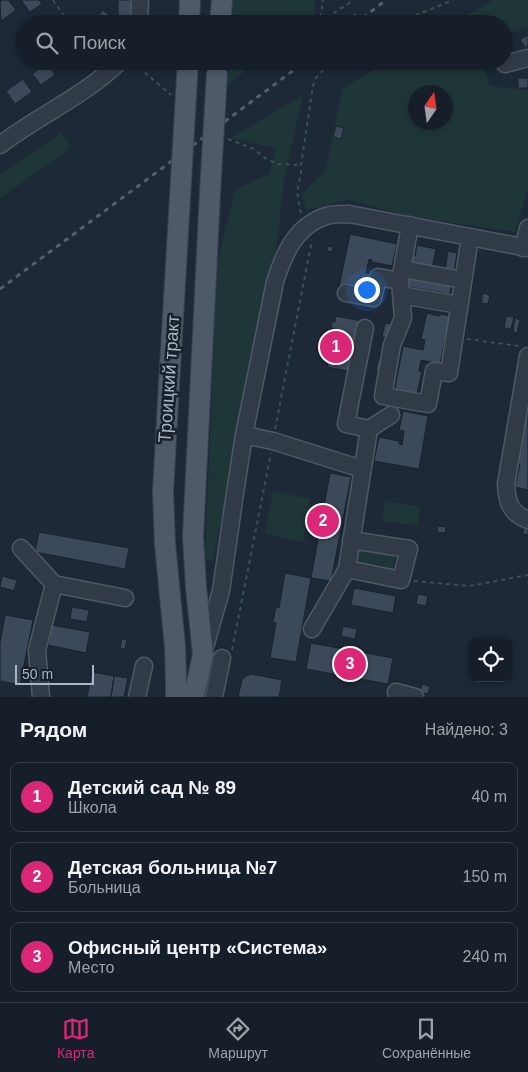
<!DOCTYPE html>
<html lang="ru">
<meta charset="utf-8">
<style>
:root{--surface:#161f29;--page:#232c35;--text:#f1f3f6;--muted:#9ea2a8;--line:#353d46;--accent:#db2777}
body{margin:0;font-family:Arial,sans-serif;background:var(--page);color:var(--text)}
.controls{position:absolute;right:15px;bottom:15px;display:grid;overflow:hidden;border-radius:10px;box-shadow:0 2px 8px #0003}
.controls button{width:45px;height:45px;display:grid;place-items:center;padding:0;border:0;border-bottom:1px solid var(--line);background:var(--surface);color:var(--text);font:25px sans-serif}
.compass{position:absolute;left:408px;top:85px;width:45px;height:45px;border-radius:50%;background:var(--surface);box-shadow:0 2px 8px #0003;rotate:13deg}
.scale{position:absolute;left:15px;bottom:12px;width:79px;box-sizing:border-box;padding-left:5px;border:2px solid #aab6c5;border-top:0;font-size:14px;line-height:18px;white-space:nowrap;color:#aab6c5;-webkit-text-stroke:4px #17202b;paint-order:stroke}
.you{position:absolute;left:366px;top:289px;width:18px;height:18px;margin:-12px;border:4px solid #fff;border-radius:50%;background:#1a73e8;box-shadow:0 0 0 8px #1a73e833}
.badge{display:grid;place-items:center;width:32px;height:32px;border-radius:50%;background:var(--accent);color:#fff;font-size:16px;font-weight:700}
.pin{position:absolute;translate:-50% -50%;border:2px solid #fff;box-shadow:0 1px 5px #0006}
.list{margin:0;padding:0;list-style:none}
h2{display:flex;justify-content:space-between;align-items:center;height:65px;margin:0;padding:0 20px;font-size:21px}
h2 small{font-size:16px;font-weight:400;color:var(--muted)}
.list li{display:grid;grid-template-columns:32px 1fr auto;gap:15px;align-items:center;box-sizing:border-box;height:70px;margin:0 10px 10px;padding:0 10px;border:1px solid var(--line);border-radius:10px}
.list b{display:block;font-size:19px;white-space:nowrap}
.list p{margin:0;font-size:16px;white-space:nowrap;color:var(--muted)}
.list em{font-size:16px;font-style:normal;color:var(--muted)}
.icon{flex:none;width:28px;height:28px;fill:none;stroke:currentColor;stroke-width:2;stroke-linecap:round;stroke-linejoin:round}
.map{position:relative;flex:none;width:528px;height:697px;overflow:hidden}
.search{position:absolute;background:var(--surface);box-shadow:0 2px 8px #0003;left:15px;right:15px;top:15px;height:55px;display:flex;align-items:center;gap:12px;box-sizing:border-box;padding:0 18px;border-radius:28px;color:var(--muted);font-size:19px}
.sheet{height:305px;background:var(--surface)}
nav{display:flex;justify-content:space-around;align-items:center;box-sizing:border-box;height:70px;border-top:1px solid var(--line);background:var(--surface);font-size:14px;color:var(--muted)}
nav a{display:grid;justify-items:center;gap:2px}
nav .on{color:var(--accent)}
.map>svg:first-child{display:block}
.green{fill:#1f3638;fill-rule:evenodd}
.building{fill:#3b495a;stroke:#19222e}
.lines{fill:none;stroke-linecap:round;stroke-linejoin:round}
.minor-casing{stroke:#4e5966;stroke-width:19}
.major-casing{stroke:#3a4451;stroke-width:22}
.path{stroke:#3a5253;stroke-width:2;stroke-dasharray:4 4;stroke-linecap:butt}
.minor{stroke:#313b47;stroke-width:16}
.major{stroke:#4e5a68;stroke-width:20}
.rail{stroke:#525f6f;stroke-width:3;stroke-dasharray:5 5;stroke-linecap:butt}
.major-bridge-casing{stroke:#3a4451;stroke-width:22;stroke-linecap:butt}
.major-bridge{stroke:#4e5a68;stroke-width:20}
.labels{text-anchor:middle;stroke-width:5;stroke-linejoin:round;paint-order:stroke}
.street-label{font-size:18px;fill:#aab6c5;stroke:#17202b}
</style>
<div class="map">
<svg width="528" height="697" viewBox="0 0 528 697">
<rect width="100%" height="100%" fill="#1d2937"/>
<path class="green" d="M 230,0 L 316,0 L 313,16 L 304,24 L 229,24 Z
M 493,0 L 528,0 L 528,28 L 504,35 L 504,24 L 452,24 Z
M 228,61 L 257,61 L 227,85 Z
M 389,61 L 481,61 L 490,86 L 528,90 L 528,188 L 515,232 L 413,217 L 348,200 L 306,210 L 302,194 L 326,169 L 342,89 ZM 416,92 L 446,92 L 446,122 L 416,122 Z
M 303,95 L 285,175 L 275,258 L 213,560 L 205,559 L 217,263 L 235,190 L 269,174 L 276,148 L 231,138 Z
M 61,133 L 72,147 L 0,198 L 0,175 Z
M 273,491 L 311,499 L 303,542 L 265,534 Z
M 385,501 L 421,507 L 417,526 L 382,521 Z
M 361,544 L 396,550 L 393,569 L 358,562 Z"/>
<path class="building" d="M 3,0 L 8,0 L 16,10 L 1,21 L 0,2 Z
M 21,0 L 39,0 L 42,4 L 30,12 Z
M 118,0 L 132,0 L 132,24 L 117,24 L 118,23 L 116,21 L 118,19 Z
M 103,10 L 118,23 L 117,24 L 92,24 Z
M 528,35 L 528,46 L 526,48 L 520,40 Z
M 504,39 L 508,53 L 504,54 Z
M 47,63 L 55,75 L 41,85 L 32,74 Z
M 518,78 L 528,78 L 528,88 L 518,88 Z
M 23,79 L 32,92 L 15,104 L 6,91 Z
M 336,126 L 344,128 L 341,139 L 333,137 Z
M 350,234 L 397,244 L 392,266 L 372,262 L 372,260 L 369,259 L 366,273 L 371,274 L 367,293 L 339,287 Z
M 417,245 L 436,249 L 432,269 L 403,264 L 405,254 L 415,256 Z
M 328,246 L 333,247 L 332,252 L 327,251 Z
M 448,251 L 457,253 L 454,272 L 445,271 Z
M 405,277 L 451,285 L 450,294 L 404,286 Z
M 483,293 L 490,295 L 488,304 L 481,303 Z
M 427,313 L 439,316 L 440,314 L 450,316 L 440,364 L 421,360 L 419,371 L 422,372 L 416,398 L 394,393 L 403,346 L 423,350 L 425,340 L 421,339 Z
M 336,316 L 362,321 L 352,372 L 327,367 L 329,360 L 326,359 L 327,353 L 331,353 L 335,329 L 331,329 L 332,322 L 335,322 Z
M 506,316 L 514,317 L 511,329 L 504,328 Z
M 515,318 L 520,320 L 517,333 L 513,332 Z
M 385,323 L 395,325 L 392,339 L 382,337 Z
M 378,360 L 384,361 L 382,372 L 376,370 Z
M 528,401 L 528,490 L 515,487 L 520,464 L 514,463 Z
M 403,411 L 428,416 L 419,469 L 374,461 L 379,437 L 399,441 L 399,444 L 402,445 L 404,431 L 399,430 Z
M 330,473 L 351,477 L 331,581 L 311,578 Z
M 438,526 L 446,527 L 445,533 L 437,532 Z
M 524,527 L 528,528 L 528,535 L 523,534 Z
M 39,532 L 129,548 L 125,569 L 35,552 Z
M 285,573 L 311,578 L 296,662 L 270,658 L 276,623 L 273,622 L 276,607 L 279,608 Z
M 2,576 L 17,580 L 14,591 L 0,587 Z
M 354,588 L 396,596 L 393,613 L 351,605 Z
M 418,594 L 428,596 L 426,606 L 416,604 Z
M 72,607 L 89,610 L 87,622 L 70,619 Z
M 5,615 L 33,620 L 20,685 L 0,681 L 0,643 Z
M 52,625 L 90,632 L 86,653 L 48,645 Z
M 343,626 L 357,629 L 355,639 L 341,636 Z
M 122,639 L 127,640 L 125,649 L 120,648 Z
M 311,643 L 393,658 L 388,684 L 306,669 Z
M 92,672 L 114,676 L 111,697 L 87,697 Z
M 252,674 L 282,680 L 279,697 L 238,697 L 242,680 L 246,676 Z
M 114,676 L 128,678 L 124,697 L 111,697 Z
M 422,684 L 430,686 L 428,694 L 420,692 Z"/>
<g class="lines">
<defs>
<path id="minor" d="M 139,24 L 140,0
M 505,64 L 528,58
M 0,145 C 39,115 85,96 120,61
M 410,225 L 400,281 L 403,318 L 392,345 L 383,396 L 428,404 L 434,371 L 449,373 L 470,237
M 523,248 L 528,228
M 402,269 L 463,280
M 346,293 L 373,298 L 378,277 L 400,281
M 401,295 L 459,305
M 365,328 L 346,424 L 369,429
M 528,356 L 506,484 C 507,502 510,513 528,520
M 244,435 L 273,441 L 362,469
M 21,548 L 54,584 L 125,598
M 347,569 L 401,580 L 409,549 L 351,540
M 312,629 L 347,569 L 369,429 L 391,415
M 205,647 L 221,591 L 235,493 L 244,435 L 275,282 C 284,253 297,223 330,215 C 336,214 343,214 349,214 L 528,248
M 396,692 L 415,697
M 41,697 L 37,650 L 54,584
M 137,697 L 144,666
M 214,697 L 222,658"/>
<path id="major" d="M 189,24 L 190,0
M 220,24 L 222,0
M 168,402 L 163,492 L 165,544 L 175,647 L 176,681 L 176,697
M 193,697 L 197,683 L 203,654 L 196,587 L 193,536 L 210,193"/>
</defs>
<use href="#minor" class="minor-casing"/>
<use href="#major" class="major-casing"/>
<path class="path" d="M 53,0 L 70,24
M 320,22 L 354,0
M 317,24 L 320,22 L 323,0
M 402,24 L 412,17 L 453,0
M 132,63 L 135,64 L 171,95
M 228,139 L 254,149 L 265,158 L 277,164 L 301,165
M 301,213 L 297,192 L 301,173 L 301,165 L 313,86 L 316,78 L 320,73 L 337,61
M 467,339 L 519,346
M 275,429 L 312,240
M 414,581 L 469,586 L 528,575
M 232,650 L 271,453"/>
<use href="#minor" class="minor"/>
<use href="#major" class="major"/>
<path class="rail" d="M 344,24 L 359,12
M 355,24 L 386,0
M 0,289 L 306,61"/>
<defs>
<path id="major-bridge" d="M 210,193 L 217,73
M 168,402 L 188,61"/>
</defs>
<use href="#major-bridge" class="major-bridge-casing"/>
<use href="#major-bridge" class="major-bridge"/>
</g>
<g class="labels">
<g class="street-label">
<text transform="translate(169 379) rotate(-86)" y="6">Троицкий тракт</text>
</g>
</g>
</svg>
<div class="controls">
<button><svg class="icon" aria-label="locate" viewBox="0 0 24 24"><circle cx="12" cy="12" r="6"/><path d="M12 2v4M12 18v4M2 12h4M18 12h4"/></svg></button>
</div>
<svg class="compass" viewBox="-18 -18 36 36"><path d="M0-13l5 13h-10z" fill="#e53935"/><path d="M0 13l5-13h-10z" fill="#9ea2a8"/></svg>
<div class="scale">50 m</div>
<div class="you"></div>
<div class="pin badge" style="left:336px;top:347px">1</div>
<div class="pin badge" style="left:323px;top:521px">2</div>
<div class="pin badge" style="left:350px;top:664px">3</div>
<div class="search"><svg class="icon" aria-label="search" viewBox="0 0 24 24"><circle cx="10" cy="10" r="6"/><path d="M15 15l6 6"/></svg>Поиск</div>
</div>
<section class="sheet">
<h2>Рядом<small>Найдено: 3</small></h2>
<ul class="list">
<li><span class="badge">1</span><div><b>Детский сад № 89</b><p>Школа</p></div><em>40 m</em></li>
<li><span class="badge">2</span><div><b>Детская больница №7</b><p>Больница</p></div><em>150 m</em></li>
<li><span class="badge">3</span><div><b>Офисный центр «Система»</b><p>Место</p></div><em>240 m</em></li>
</ul>
</section>
<nav>
<a class="on"><svg class="icon" aria-label="map" viewBox="0 0 24 24"><path d="M3 6l6-2 6 2 6-2v14l-6 2-6-2-6 2zM9 4v14M15 6v14"/></svg>Карта</a>
<a><svg class="icon" aria-label="directions" viewBox="0 0 24 24"><path d="M12 3l9 9-9 9-9-9zM9 14v-3h6M13 9l2 2-2 2"/></svg>Маршрут</a>
<a><svg class="icon" aria-label="saved" viewBox="0 0 24 24"><path d="M7 4h10v16l-5-4-5 4z"/></svg>Сохранённые</a>
</nav>
